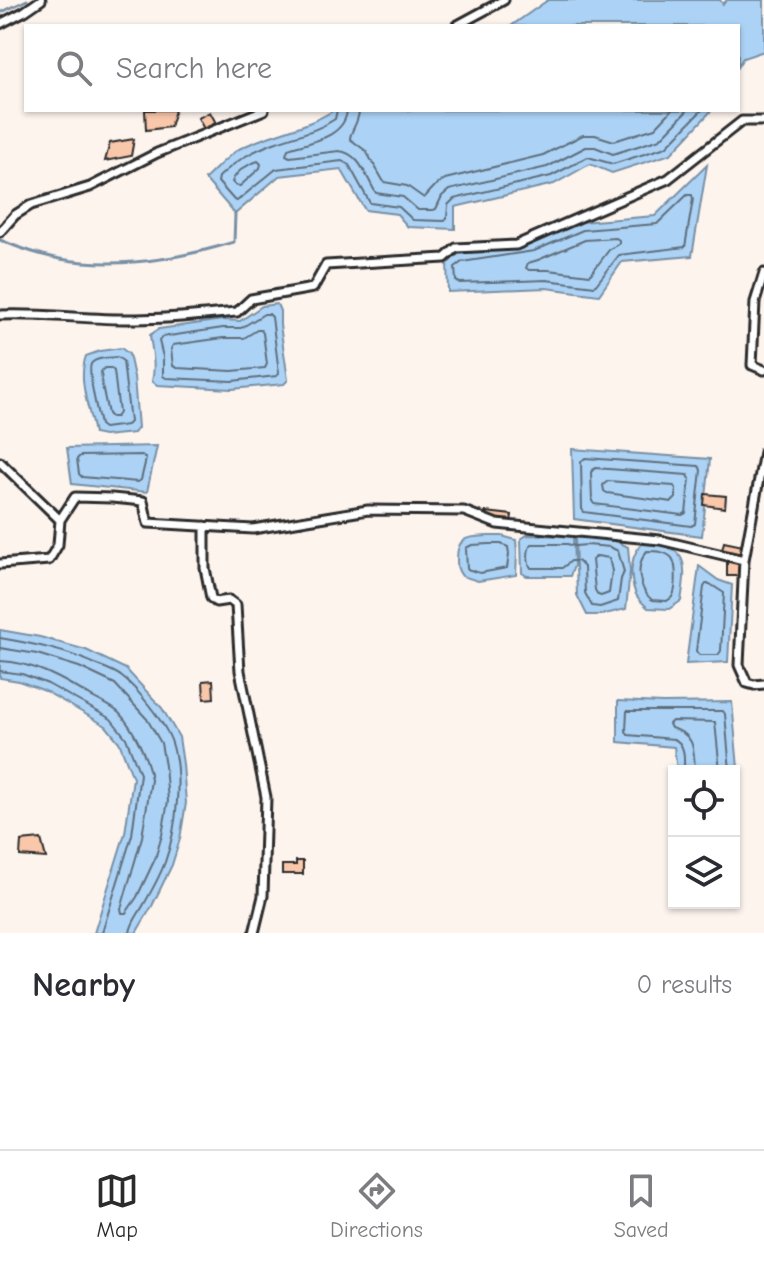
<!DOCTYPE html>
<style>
:root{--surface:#fff;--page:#f2f2f3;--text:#2b2b33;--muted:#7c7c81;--line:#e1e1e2;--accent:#2b2b2b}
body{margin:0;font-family:"Comic Neue",sans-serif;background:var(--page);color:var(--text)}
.controls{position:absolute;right:24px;bottom:24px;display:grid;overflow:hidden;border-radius:0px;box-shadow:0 2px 6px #0004}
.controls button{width:72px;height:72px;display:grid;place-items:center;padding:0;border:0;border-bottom:2px solid var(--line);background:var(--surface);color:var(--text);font:40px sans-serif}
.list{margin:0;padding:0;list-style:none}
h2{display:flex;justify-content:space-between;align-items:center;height:104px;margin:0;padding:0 32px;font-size:34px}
h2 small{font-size:26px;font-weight:400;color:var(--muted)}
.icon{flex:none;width:44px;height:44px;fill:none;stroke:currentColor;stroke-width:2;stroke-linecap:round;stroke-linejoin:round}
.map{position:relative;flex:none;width:764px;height:933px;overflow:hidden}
.search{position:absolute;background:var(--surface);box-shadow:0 2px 6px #0004;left:24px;right:24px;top:24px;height:88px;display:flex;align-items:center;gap:20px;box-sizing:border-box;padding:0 28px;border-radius:0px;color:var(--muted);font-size:30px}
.sheet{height:216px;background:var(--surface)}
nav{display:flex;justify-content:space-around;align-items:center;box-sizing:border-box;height:112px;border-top:2px solid var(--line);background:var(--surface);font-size:22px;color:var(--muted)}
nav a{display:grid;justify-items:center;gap:4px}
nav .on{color:var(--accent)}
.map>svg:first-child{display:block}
.water{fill:#acd3f6;stroke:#7890a5;stroke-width:2}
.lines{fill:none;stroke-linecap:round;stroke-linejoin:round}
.shore{stroke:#5f6e7c;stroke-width:2}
.stream{stroke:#7890a5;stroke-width:3}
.building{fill:#f9c7aa;stroke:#2b2b2b;stroke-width:2}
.minor-casing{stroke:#2b2b2b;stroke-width:13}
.minor{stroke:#fff;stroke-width:7}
</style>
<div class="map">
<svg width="764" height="933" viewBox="0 0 764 933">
<rect width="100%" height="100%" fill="#fef4ee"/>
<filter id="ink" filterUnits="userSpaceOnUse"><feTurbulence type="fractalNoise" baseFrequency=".0125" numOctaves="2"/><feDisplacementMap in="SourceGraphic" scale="16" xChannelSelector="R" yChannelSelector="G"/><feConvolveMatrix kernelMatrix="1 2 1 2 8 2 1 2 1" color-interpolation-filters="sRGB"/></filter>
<g filter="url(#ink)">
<path class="water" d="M 548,0 L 720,0 L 723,4 L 727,0 L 764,0 L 764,51 L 743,58 L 738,66 L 738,26 L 511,26 Z
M 334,110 L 712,110 L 671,154 L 612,173 L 590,164 L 554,184 L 455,207 L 455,229 L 408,227 L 397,214 L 365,210 L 341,169 L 279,176 L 235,214 L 205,179 C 216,169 227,156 239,149 C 270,133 305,129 334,110 Z
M 707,165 L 692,256 L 622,262 L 599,295 L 546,288 L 448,292 L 447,261 L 459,254 L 532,244 L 581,222 L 655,216 Z
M 277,304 L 280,311 L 280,325 L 288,380 L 284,384 L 232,389 L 157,385 L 152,381 C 156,365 152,352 150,335 L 159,329 L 223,320 L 240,321 L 262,306 Z
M 121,348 L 129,354 L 134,377 L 138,428 L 134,433 L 104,436 L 94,434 C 90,409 77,381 86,356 L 100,351 Z
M 157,446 L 147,492 L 72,484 L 67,448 Z
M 572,449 L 710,459 L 702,536 L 574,519 Z
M 527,535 L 573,536 L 574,566 L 570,576 L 527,576 L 522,573 L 521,539 Z
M 489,536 L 502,536 L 516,540 L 517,553 L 516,575 L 478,581 L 462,576 C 457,570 457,566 457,558 C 457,535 471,537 489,536 Z
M 586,537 L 612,539 L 628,547 L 630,571 L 626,609 L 601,615 L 587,615 L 577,595 L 575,538 Z
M 645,542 C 689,546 687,564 681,601 L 669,609 L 648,608 C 643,603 637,599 635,592 C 629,576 630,551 645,542 Z
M 699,566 L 718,580 L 732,585 L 728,662 L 686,664 Z
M 0,630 L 40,637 L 86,650 L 126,669 L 162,708 L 179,737 L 183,764 L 186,803 L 180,839 L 172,865 L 152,906 L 136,933 L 94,933 L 125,833 L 133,778 L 119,742 L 106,726 L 45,691 L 19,681 L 0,678 Z
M 618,701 L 663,703 L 732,702 L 740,790 L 734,791 L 734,771 L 677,771 L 674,747 L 618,742 Z"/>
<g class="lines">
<path class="shore" d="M 337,110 L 335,119 C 316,132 295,135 274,143 C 250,152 237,160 219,177 L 218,182 L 234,200 L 237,201 L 276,169 L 342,161 L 349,165 L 370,203 L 399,207 L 413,220 L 444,221 L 447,218 L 448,205 L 454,199 L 551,176 L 588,157 L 613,164 L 666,147 L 702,110
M 347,110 C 345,138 309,142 288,149 L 286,155 L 290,157 L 339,151 C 360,153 366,177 376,193 L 403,197 L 418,210 L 433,210 L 436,209 L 442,196 L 449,190 L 547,167 L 586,147 L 595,147 L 613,154 L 660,139 L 688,110
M 359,110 C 359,123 350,131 350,139 L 366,151 L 384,182 L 407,186 L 424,198 L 435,186 L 445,179 L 543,155 L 583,135 L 595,135 L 614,141 L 655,128 L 672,110
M 258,161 L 261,164 L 260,168 L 240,186 L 235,185 L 232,182 C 236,171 248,164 258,161 Z
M 687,195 L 692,195 L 693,199 L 685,247 L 619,255 L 595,286 L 546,280 L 460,283 L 456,281 L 455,267 L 462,262 L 534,251 L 583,230 L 657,224 Z
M 616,238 L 619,240 L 619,244 L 609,250 L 590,275 L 548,270 L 529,270 L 526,268 L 528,263 L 538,260 L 585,240 Z
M 264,314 L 269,314 L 272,317 L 279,373 L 277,376 L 232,381 L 166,378 L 163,376 L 163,357 L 159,341 L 162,337 L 223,328 L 241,328 Z
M 257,330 L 261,330 L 263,333 L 267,364 L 265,368 L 232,371 L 177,368 L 173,366 L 171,349 L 173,345 L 223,338 L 244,338 Z
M 117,357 L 123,361 L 130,422 L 127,425 L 104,428 L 100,425 C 98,414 87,373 91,364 C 95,357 110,358 117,357 Z
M 105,368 L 111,368 L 114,371 L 119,413 L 116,417 L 111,417 L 108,414 L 102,385 L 101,371 Z
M 142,455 L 146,459 L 141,480 L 138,482 L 82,477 L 79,474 L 77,459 L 80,456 Z
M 585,458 L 699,466 L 701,470 L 695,524 L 691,526 L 584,512 L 582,509 L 581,462 Z
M 595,468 L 688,475 L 690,479 L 686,513 L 682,515 L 594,504 L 592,501 L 591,472 Z
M 608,481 L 674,486 L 676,489 L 676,498 L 672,502 L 607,493 L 604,491 L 603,485 Z
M 489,544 L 501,544 L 508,547 L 509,554 L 507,568 L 480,573 L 467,569 L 466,548 L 472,545 Z
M 532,544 L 567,544 L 575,546 L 587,545 L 610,547 L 618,551 L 624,572 L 621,579 L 618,601 L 600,607 L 592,606 L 585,593 L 584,567 L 578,561 L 571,561 L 562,568 L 531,568 C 527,562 527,548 532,544 Z
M 647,551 C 655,551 666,551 672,558 C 677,564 677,590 672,597 C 671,599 669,599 667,601 L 652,600 C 638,588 635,565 647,551 Z
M 597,556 L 609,558 L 612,571 L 609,593 L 601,596 L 598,595 L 595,590 L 592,560 Z
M 706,584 L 710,584 L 724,593 L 721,651 L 718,655 L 699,655 L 696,651 L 704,587 Z
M 0,638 C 35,644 68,651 100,666 C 108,669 116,672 122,677 C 138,689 164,722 171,740 C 183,773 177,829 165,862 C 160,876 151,892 143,906 C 138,915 131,923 130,933
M 0,648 L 37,654 L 79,667 L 115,684 L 147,719 L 161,743 L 165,766 L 168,801 L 162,835 L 155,859 L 137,897 L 126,913 L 122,913 L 121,909 L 142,837 L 151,780 C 149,760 133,727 119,713 C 112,706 101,702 92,697 C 64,680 34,662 0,661
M 0,671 L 22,674 L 48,684 L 111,719 L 126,738 L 140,774 L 132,835 L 102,933
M 684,771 C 684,760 686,744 674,739 L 628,735 L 626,731 L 627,711 L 723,711 L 725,714 L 730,771
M 695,771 C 694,749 695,734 671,728 L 669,724 L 672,721 L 715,722 L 720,771"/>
<path class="stream" d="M 0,13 L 27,0
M 0,240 C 19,248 40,255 60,259 C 117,269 179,259 234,242 L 235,214"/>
</g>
<path class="building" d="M 145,110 L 175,110 L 170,127 L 146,130 Z
M 210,112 L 216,123 L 204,129 L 198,118 Z
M 134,139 L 131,156 L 105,161 L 110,143 Z
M 705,494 L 726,496 L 725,508 L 704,505 Z
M 486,512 L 512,515 L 511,522 L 485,519 Z
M 724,542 L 743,546 L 741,555 L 722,550 Z
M 727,562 L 739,562 L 739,576 L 727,576 Z
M 213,680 L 214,698 L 204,699 L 203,681 Z
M 41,839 L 46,858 L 20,856 L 21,841 Z
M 296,861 L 303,861 L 303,874 L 282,874 L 282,865 L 296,865 Z"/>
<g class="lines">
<defs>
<path id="minor" d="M 0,24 L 25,11 L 41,0
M 456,26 L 504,0
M 0,232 L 15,215 L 31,205 L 90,187 L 157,153 L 264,110
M 764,273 L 755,302 L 752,365 L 764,370
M 0,315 C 46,313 92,320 137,319 C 171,319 204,315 237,312 L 251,299 L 313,288 L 326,265 L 445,258 L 456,248 L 516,245 L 668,179 L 742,121 L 764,121
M 0,462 L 60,520 L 75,497 L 112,498 L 143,501 L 148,523 L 253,529 L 368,510 L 464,511 L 497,524 L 660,540 L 744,560 L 764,452
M 205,526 L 205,568 L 211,598 L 216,602 L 229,600 L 236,605 L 240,671 L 266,797 L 263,896 L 254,933
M 744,560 L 739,665 L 747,683 L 754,685 L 764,684
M 0,564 L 49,560 L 58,545 L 60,520"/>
</defs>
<use href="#minor" class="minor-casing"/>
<use href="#minor" class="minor"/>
</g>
</g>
</svg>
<div class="controls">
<button><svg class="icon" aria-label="locate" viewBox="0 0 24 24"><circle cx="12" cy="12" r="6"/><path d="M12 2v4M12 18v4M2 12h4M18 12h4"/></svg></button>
<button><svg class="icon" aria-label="layers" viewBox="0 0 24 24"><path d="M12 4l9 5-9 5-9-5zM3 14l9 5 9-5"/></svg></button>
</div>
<div class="search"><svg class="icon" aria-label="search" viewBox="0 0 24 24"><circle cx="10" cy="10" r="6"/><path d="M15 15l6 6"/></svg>Search here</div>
</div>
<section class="sheet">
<h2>Nearby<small>0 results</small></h2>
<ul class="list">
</ul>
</section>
<nav>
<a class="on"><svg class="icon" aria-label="map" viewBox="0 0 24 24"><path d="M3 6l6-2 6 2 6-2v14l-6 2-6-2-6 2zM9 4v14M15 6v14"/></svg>Map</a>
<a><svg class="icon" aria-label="directions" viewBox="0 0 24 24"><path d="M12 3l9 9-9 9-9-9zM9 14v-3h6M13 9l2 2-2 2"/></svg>Directions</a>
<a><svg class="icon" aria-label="saved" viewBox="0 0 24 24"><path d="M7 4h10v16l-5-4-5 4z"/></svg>Saved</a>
</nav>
